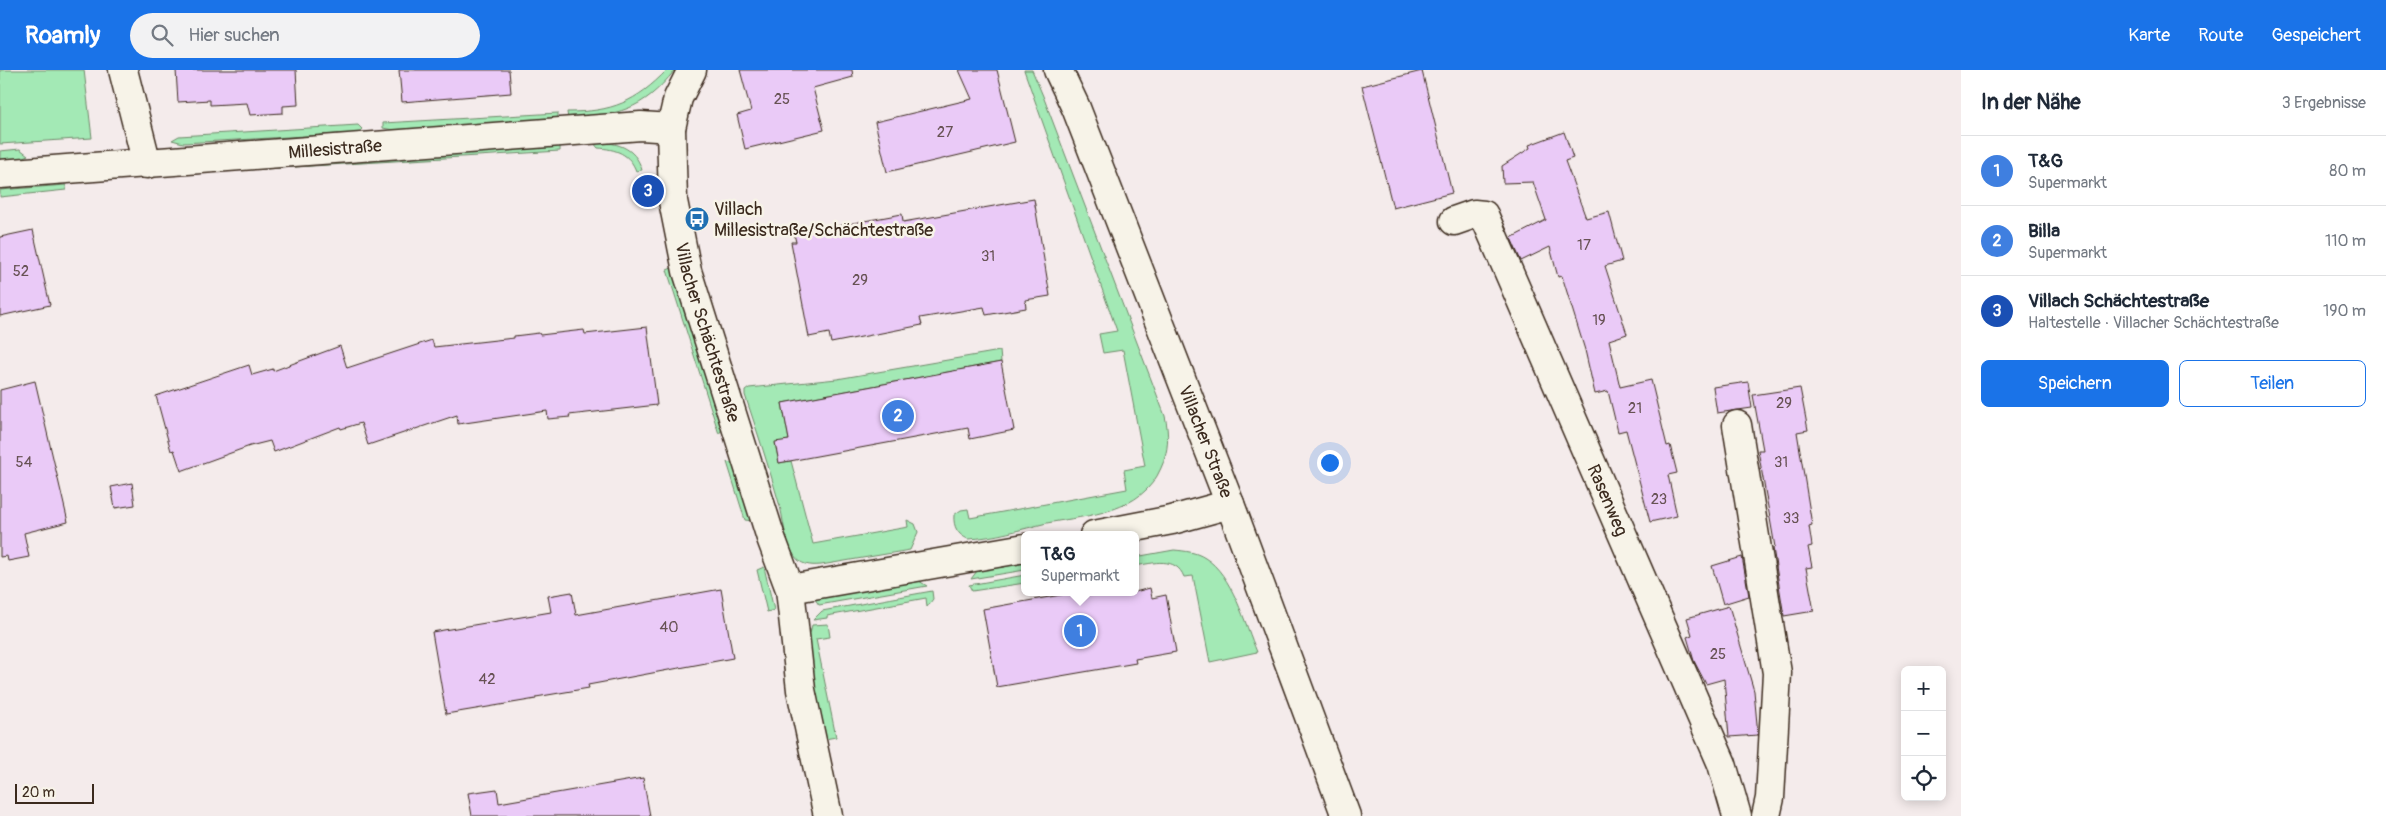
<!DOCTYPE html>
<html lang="de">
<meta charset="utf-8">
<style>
:root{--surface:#fff;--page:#f2f2f3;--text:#1f2937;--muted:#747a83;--line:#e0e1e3;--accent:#1a73e8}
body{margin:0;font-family:Pangolin,sans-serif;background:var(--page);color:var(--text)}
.controls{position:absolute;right:15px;bottom:15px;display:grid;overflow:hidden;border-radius:8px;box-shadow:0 2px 12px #0003}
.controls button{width:45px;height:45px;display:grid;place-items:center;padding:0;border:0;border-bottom:1px solid var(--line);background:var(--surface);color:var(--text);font:25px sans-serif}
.scale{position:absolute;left:15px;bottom:12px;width:79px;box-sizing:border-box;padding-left:5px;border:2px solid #3b2a1e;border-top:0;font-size:14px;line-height:18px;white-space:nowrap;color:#3b2a1e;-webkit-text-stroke:4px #f7f3e8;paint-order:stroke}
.you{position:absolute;left:1329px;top:392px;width:18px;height:18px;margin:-12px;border:4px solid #fff;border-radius:50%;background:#1a73e8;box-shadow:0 0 0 8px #1a73e833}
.badge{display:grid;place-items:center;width:32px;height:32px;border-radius:50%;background:var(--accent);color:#fff;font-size:16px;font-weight:700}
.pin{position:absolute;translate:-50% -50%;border:2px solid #fff;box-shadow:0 1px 5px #0006}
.popup{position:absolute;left:1021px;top:461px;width:118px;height:65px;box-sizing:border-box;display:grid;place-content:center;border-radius:8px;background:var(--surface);filter:drop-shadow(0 1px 4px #0005);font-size:16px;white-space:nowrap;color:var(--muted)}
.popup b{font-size:19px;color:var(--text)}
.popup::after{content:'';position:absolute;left:50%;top:100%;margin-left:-10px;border:10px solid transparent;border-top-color:var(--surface)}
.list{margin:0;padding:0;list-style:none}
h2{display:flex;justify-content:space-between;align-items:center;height:65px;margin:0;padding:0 20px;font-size:21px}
h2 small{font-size:16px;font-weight:400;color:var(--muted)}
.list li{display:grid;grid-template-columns:32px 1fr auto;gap:15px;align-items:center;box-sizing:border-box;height:70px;padding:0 20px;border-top:1px solid var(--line)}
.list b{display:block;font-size:19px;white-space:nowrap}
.list p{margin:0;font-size:16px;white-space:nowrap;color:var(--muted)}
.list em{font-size:16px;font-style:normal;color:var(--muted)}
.actions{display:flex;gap:10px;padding:15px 20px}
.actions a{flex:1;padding:11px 0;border:1px solid var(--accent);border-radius:8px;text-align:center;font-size:18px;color:var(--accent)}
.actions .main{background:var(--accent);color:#fff}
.icon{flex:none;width:28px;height:28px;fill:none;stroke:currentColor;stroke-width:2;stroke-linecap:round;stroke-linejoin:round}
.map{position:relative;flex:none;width:1961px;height:746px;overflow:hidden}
header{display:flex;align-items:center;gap:30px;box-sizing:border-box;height:70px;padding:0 25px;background:var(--accent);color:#fff}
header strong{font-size:24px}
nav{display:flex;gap:28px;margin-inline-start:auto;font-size:18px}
.search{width:350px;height:45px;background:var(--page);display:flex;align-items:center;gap:12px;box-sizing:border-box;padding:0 18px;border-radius:28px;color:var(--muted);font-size:19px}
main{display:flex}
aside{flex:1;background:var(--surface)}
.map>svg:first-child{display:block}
.green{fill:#a3e9b5;stroke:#6f8a6a}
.building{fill:#eacaf7;stroke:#3b2a1e}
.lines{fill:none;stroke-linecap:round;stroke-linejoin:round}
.minor-casing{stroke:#3b2a1e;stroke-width:31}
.major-casing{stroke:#3b2a1e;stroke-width:31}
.minor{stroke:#f7f3e8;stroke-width:28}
.major{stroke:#f7f3e8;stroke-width:28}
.labels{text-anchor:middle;stroke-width:5;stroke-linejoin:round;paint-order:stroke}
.number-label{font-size:15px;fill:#675254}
.street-label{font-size:18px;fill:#3b2a1e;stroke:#f7f3e8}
.poi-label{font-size:18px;fill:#3b2a1e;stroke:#f7f3e8;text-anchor:start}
</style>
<header>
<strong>Roamly</strong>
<div class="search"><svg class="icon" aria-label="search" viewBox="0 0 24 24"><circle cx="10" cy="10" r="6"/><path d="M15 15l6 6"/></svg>Hier suchen</div>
<nav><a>Karte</a><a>Route</a><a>Gespeichert</a></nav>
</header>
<main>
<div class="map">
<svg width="1961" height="746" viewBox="0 0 1961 746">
<rect width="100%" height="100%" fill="#f4ebeb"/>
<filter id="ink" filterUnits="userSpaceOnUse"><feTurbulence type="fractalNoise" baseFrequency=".02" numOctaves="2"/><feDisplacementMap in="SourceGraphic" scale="10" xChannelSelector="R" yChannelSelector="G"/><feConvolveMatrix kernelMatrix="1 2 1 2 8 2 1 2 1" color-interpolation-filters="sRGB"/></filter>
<g filter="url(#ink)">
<path class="green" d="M 0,0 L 84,0 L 92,68 L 0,74 Z
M 667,0 L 675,0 C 641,42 619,44 568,49 L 567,42 C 612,42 636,32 667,0 Z
M 1024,0 L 1032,0 L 1043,26 L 1165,346 C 1169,363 1169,381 1161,398 C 1142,443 1089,445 1047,453 C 1022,459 994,468 968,469 C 958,465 953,457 954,445 L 961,440 L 968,439 L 970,448 L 1127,419 L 1124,400 L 1145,396 L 1123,280 L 1103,283 L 1099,264 L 1117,261 Z
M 558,43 L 558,51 L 393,60 L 383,58 L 383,53 Z
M 358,55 L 362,59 L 358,63 L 183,73 L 172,70 L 179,66 Z
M 593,72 C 615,72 635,76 642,100 L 636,101 C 630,84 616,79 598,78 Z
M 560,73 L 560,81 L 180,104 Z
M 20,79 L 28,85 L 0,96 L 0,81 Z
M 66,115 L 66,120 L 0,127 L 0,120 Z
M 674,197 L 723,357 L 719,364 L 667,200 Z
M 1000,281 L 1001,292 L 782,333 L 789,370 L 775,373 L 779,393 L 791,391 L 813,474 L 908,457 L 907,450 L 915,454 L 918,462 L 910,480 L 821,495 C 810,496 800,495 794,485 C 784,471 784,449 779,433 C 769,397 757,361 745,325 L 745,321 L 749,318 L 837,309 Z
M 727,392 L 735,394 L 753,451 L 745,450 Z
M 1174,480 C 1185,481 1196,482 1205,488 C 1232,504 1245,554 1257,582 L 1210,592 L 1193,506 L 1184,507 C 1176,486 1153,493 1135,496 L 1135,487 Z
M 1025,493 L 1025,500 L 971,509 L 977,501 Z
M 764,497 L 774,540 L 767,542 L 757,500 Z
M 1025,505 L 1025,513 L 972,521 L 969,515 Z
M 919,511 L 927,516 L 819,535 L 815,529 Z
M 932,521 L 933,529 L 927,537 L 926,528 L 827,546 L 827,548 L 813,550 L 822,541 Z
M 828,554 L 830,567 L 816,569 L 836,667 L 819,670 L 803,566 L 810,563 L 812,555 Z"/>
<path class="building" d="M 176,0 L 296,0 L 298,35 L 283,36 L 283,43 L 250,45 L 247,33 L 210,35 L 210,30 L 178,32 Z
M 399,0 L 509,0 L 511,23 L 402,32 Z
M 740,0 L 852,0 L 853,7 L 813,18 L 824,60 L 745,79 L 737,45 L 751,41 Z
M 959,0 L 997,0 L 1015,72 L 887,102 L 875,52 L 972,29 Z
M 1422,1 L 1452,123 L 1393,138 L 1362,16 Z
M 1564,62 L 1573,88 L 1565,91 L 1586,148 L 1609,142 L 1622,191 L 1605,196 L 1627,264 L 1609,270 L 1620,317 L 1651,310 L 1667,376 L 1670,375 L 1677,403 L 1668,405 L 1677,446 L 1650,452 L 1626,360 L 1618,362 L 1608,321 L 1595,324 L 1585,280 L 1562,206 L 1558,207 L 1550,177 L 1521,191 L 1511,168 L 1546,150 L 1533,112 L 1503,113 L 1502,96 L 1530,78 L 1529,75 Z
M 1034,129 L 1050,226 L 1025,230 L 1026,238 L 986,245 L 984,237 L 920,248 L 922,255 L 831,273 L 829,263 L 809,267 L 791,172 L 796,172 L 794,164 L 902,144 L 903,152 Z
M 33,160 L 50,235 L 0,246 L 0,167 Z
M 647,257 L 657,335 L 569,345 L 570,347 L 548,349 L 547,341 L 458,354 L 457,345 L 368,375 L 361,353 L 341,359 L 340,357 L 274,382 L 270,371 L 250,376 L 181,401 L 174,380 L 171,381 L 156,326 L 249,295 L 252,305 L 273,299 L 273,301 L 340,276 L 347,298 L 432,270 L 434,277 L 514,268 L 514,266 L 539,263 L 540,265 L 584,260 L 585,264 Z
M 1001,292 L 1014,360 L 970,369 L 968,358 L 779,393 L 775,372 L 789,370 L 782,333 Z
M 35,311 L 68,452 L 24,463 L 29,487 L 8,491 L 7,486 L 0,487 L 0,320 Z
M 1748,312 L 1752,338 L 1717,343 L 1713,317 Z
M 1800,318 L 1808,360 L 1797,362 L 1812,455 L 1809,456 L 1812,476 L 1808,477 L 1812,497 L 1806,498 L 1814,541 L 1784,546 L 1773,478 L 1775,477 L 1758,380 L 1763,380 L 1753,325 Z
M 132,413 L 135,435 L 115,438 L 111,417 Z
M 1742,487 L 1749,526 L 1723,534 L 1712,496 Z
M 1150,518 L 1152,528 L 1166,525 L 1176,582 L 1135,589 L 1136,593 L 997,617 L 983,539 L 1077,522 L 1135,522 Z
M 721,519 L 733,588 L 588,615 L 589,618 L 536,627 L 536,629 L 446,644 L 432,562 L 551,542 L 548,526 L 572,522 L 576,545 Z
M 1729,536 L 1754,621 L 1758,665 L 1729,667 L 1724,609 L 1706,614 L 1694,591 L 1687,567 L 1692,565 L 1687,548 Z
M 643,708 L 650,746 L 472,746 L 468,723 L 497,719 L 499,733 Z"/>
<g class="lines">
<defs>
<g id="minor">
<path d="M 123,0 L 147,94"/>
<path id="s1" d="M 692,0 L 678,28 L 671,58 L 673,131 L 687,201 L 771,468 L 790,519 L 801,620 L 828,746"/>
<path id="s2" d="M 0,104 L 641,56 L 671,58"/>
<path id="s3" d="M 1454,151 L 1474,144 L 1484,145 L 1722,694 L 1737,746"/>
<path d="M 1737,355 L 1777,603 L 1770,728 L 1766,746"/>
<path d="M 1094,465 L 1172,450 L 1230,434"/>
<path d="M 790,519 L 1025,478"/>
</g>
<g id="major">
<path id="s4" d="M 1058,0 L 1076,38 L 1230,434 L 1346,746"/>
</g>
</defs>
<use href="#minor" class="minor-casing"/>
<use href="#major" class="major-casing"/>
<use href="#minor" class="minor"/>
<use href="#major" class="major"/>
</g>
</g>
<defs>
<symbol id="bus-disc" viewBox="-11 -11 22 22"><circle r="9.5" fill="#1f6fb2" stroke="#f7f3e8"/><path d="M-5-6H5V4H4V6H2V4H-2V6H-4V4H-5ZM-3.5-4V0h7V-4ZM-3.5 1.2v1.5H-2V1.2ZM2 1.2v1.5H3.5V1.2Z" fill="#fff"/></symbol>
</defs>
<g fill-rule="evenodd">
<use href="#bus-disc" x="683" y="135" width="28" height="28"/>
</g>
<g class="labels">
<g class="number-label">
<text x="782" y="34">25</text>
<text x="945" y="67">27</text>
<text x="1584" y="180">17</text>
<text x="988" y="191">31</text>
<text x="21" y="206">52</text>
<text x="860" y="215">29</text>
<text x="1599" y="255">19</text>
<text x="1784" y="338">29</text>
<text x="1635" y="343">21</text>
<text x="24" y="397">54</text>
<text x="1781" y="397">31</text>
<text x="1659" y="434">23</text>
<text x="1791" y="453">33</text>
<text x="669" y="562">40</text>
<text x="1718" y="589">25</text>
<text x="487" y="614">42</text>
</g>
<g class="street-label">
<text dy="6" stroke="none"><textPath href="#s2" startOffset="336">Millesistraße</textPath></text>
<text dy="6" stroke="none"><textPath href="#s1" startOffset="271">Villacher Schächtestraße</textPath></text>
<text dy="6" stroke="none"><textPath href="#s4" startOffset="400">Villacher Straße</textPath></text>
<text dy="6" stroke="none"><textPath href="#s3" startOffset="342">Rasenweg</textPath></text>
</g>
<g class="poi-label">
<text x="714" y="145">Villach<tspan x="714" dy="21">Millesistraße/Schächtestraße</tspan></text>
</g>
</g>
</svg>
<div class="controls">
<button>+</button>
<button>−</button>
<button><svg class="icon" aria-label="locate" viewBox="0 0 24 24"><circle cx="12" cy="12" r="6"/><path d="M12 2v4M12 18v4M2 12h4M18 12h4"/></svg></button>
</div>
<div class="scale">20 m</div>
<div class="you"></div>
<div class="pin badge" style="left:1080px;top:561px;background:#3f7fe0">1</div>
<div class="popup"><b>T&amp;G</b>Supermarkt</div>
<div class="pin badge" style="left:898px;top:346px;background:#3f7fe0">2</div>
<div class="pin badge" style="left:648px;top:121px;background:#1a4fb4">3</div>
</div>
<aside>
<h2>In der Nähe<small>3 Ergebnisse</small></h2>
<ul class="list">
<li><span class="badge" style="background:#3f7fe0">1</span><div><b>T&amp;G</b><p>Supermarkt</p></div><em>80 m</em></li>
<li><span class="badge" style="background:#3f7fe0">2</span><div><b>Billa</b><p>Supermarkt</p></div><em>110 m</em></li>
<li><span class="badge" style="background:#1a4fb4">3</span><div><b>Villach Schächtestraße</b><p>Haltestelle · Villacher Schächtestraße</p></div><em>190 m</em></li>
</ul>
<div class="actions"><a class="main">Speichern</a><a>Teilen</a></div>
</aside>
</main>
